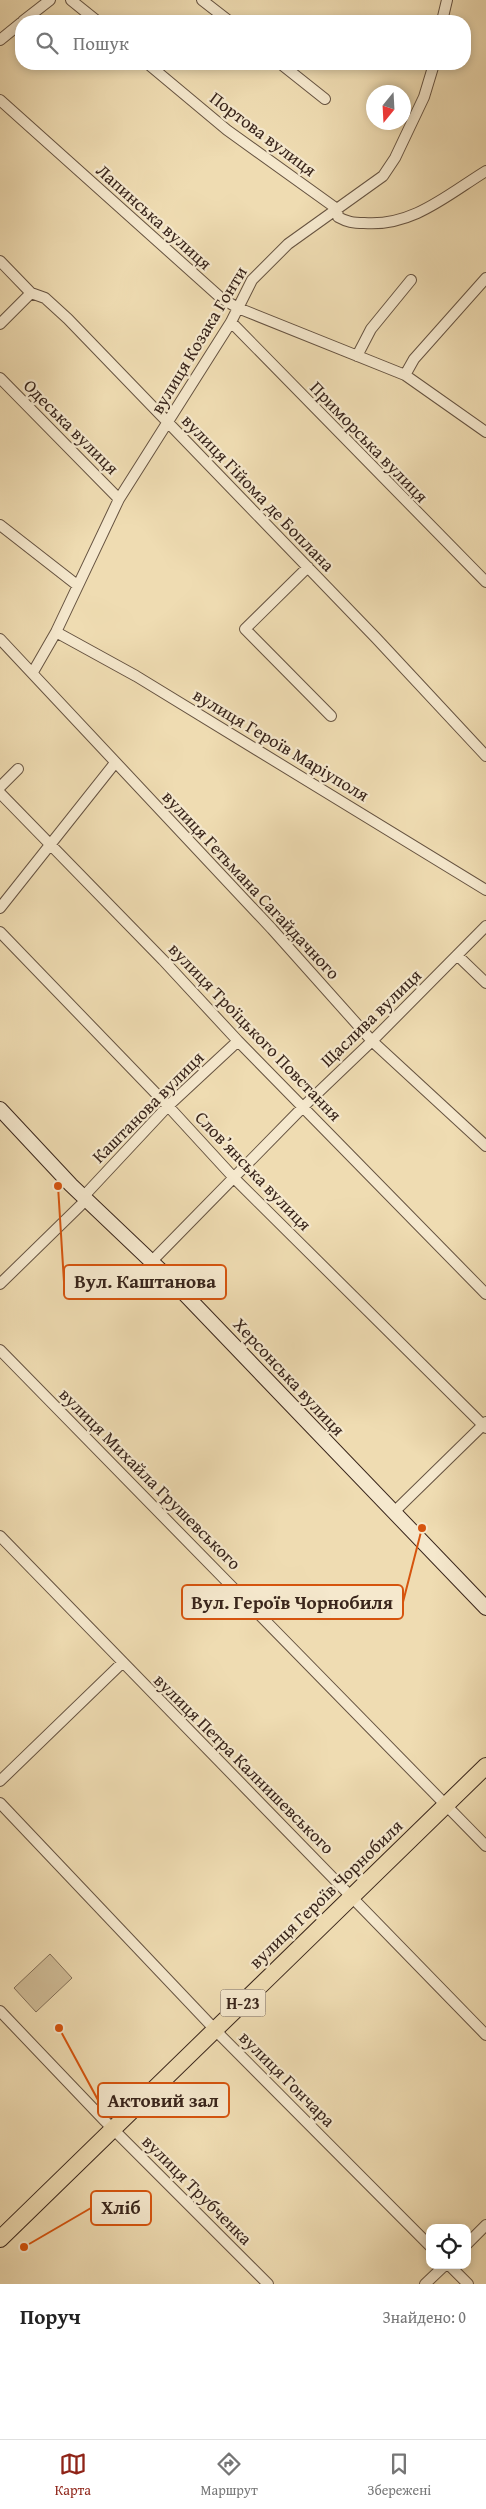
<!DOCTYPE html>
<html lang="uk">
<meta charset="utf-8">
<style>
:root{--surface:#fff;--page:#f6f6f6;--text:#222;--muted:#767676;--line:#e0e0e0;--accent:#8f2418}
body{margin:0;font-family:"Gentium Book Plus",serif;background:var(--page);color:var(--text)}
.controls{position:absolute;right:15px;bottom:15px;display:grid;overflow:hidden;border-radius:10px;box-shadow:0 2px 8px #0003}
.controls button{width:45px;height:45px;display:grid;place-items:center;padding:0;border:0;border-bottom:1px solid var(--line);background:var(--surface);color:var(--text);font:25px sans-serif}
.compass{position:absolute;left:366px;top:85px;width:45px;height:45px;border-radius:50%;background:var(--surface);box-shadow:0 2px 8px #0003;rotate:198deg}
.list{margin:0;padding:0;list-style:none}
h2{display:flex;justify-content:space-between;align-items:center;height:65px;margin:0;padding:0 20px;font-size:21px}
h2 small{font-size:16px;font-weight:400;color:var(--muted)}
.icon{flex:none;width:28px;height:28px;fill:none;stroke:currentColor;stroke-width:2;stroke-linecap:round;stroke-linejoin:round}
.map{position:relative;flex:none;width:486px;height:2284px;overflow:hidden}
.search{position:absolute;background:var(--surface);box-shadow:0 2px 8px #0003;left:15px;right:15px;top:15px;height:55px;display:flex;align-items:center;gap:12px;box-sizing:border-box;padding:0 18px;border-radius:20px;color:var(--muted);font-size:19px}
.sheet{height:155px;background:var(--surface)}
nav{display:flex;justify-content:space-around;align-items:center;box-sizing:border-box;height:70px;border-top:1px solid var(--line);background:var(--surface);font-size:14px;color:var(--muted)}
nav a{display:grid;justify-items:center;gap:2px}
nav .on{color:var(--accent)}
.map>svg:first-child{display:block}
.green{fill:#d0bd98;stroke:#84715a}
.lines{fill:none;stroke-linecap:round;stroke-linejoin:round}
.street-casing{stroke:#665341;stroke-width:12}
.secondary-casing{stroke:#39251b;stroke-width:16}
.primary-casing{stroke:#39251b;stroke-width:18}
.street{stroke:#f5e8cd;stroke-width:10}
.secondary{stroke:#f5e8cd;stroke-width:14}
.primary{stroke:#efdcb2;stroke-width:16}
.labels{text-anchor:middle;stroke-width:4.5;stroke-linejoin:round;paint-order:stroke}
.shield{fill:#f5e8cd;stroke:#716050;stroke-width:1}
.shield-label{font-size:16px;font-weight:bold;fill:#39251b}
.street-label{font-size:18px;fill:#39251b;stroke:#f5e8cd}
.leader{fill:none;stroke:#d6540e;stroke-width:2}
.callout-dot{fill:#d6540e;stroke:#f5e8cd;stroke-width:2}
.callout{fill:#f5e8cd;stroke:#d6540e;stroke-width:2}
.callout-label{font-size:19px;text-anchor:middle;font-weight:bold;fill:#39251b}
</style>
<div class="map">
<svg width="486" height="2284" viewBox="0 0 486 2284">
<rect width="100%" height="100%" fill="#efdcb2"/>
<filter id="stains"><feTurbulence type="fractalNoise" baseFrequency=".004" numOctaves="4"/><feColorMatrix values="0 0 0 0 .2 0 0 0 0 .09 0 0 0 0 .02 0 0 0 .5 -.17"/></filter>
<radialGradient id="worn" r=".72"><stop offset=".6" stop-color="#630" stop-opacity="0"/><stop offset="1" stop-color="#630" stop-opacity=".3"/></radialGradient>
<path class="green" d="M 50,1954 L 72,1978 L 36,2012 L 14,1988 Z"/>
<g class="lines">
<defs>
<path id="street" d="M 71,0 L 97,21
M 202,0 L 229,21
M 23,21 L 50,0
M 442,21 L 447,0
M 0,40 L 21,23
M 148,64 L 227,130 L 337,209 L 338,217 C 347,222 353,223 364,223 C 412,227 447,195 486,171
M 281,64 L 325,99
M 0,100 L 221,298 L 238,308 L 405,375 L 486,432
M 0,261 L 31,293 L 45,298 L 68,319 L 376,638 L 486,756
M 231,322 L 486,582
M 0,324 L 31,293
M 357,356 L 371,329 L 411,280
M 405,375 L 414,359 L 486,278
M 0,378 L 119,499
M 0,525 L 77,585
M 308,567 L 245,629 L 331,716
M 56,632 L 136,676 L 486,890
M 0,639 L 272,929 L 372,1041 L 486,1146
M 33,672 L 56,632 L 119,499 L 231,322 L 252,280 L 288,244 L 383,176 L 395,158 L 424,97 L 434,64
M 0,787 L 18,769
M 0,793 L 163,960 L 238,1041 L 486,1294
M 0,908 L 115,763
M 0,932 L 168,1106 L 235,1179 L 486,1428
M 458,956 L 486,983
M 83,1197 L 168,1106 L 238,1041
M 152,1261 L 304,1106 L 372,1041 L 486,926
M 0,1284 L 86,1200
M 0,1350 L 486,1846
M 394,1512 L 486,1422
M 0,1536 L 486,2035
M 0,1781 L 122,1663
M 0,1803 L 222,2037 L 430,2246
M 0,2011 L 105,2121 L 268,2284
M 467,2244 L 486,2225
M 449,2265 L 468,2284
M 425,2284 L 445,2265"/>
<path id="secondary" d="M 0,1109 L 71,1185 L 174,1283 L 486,1608"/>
<path id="primary" d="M 0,2239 L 486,1766"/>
</defs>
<use href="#street" class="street-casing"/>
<use href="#secondary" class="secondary-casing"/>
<use href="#primary" class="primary-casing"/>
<use href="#street" class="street"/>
<use href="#secondary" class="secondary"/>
<use href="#primary" class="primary"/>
</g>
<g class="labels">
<rect class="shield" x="220.5" y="1989.5" width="45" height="27" rx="4"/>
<g class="shield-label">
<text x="243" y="2009">Н-23</text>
</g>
<g class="street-label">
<text transform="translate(263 134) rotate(37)" y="6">Портова вулиця</text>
<text transform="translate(154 217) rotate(42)" y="6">Лапинська вулиця</text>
<text transform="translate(199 340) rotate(-59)" y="6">вулиця Козака Гонти</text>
<text transform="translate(71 427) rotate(45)" y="6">Одеська вулиця</text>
<text transform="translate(369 442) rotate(46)" y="6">Приморська вулиця</text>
<text transform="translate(258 493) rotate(46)" y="6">вулиця Гійома де Боплана</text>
<text transform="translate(281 745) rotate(31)" y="6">вулиця Героїв Маріуполя</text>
<text transform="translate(251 885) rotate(47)" y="6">вулиця Гетьмана Сагайдачного</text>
<text transform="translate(371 1018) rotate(-44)" y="6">Щаслива вулиця</text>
<text transform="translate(255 1032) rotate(46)" y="6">вулиця Троїцького Повстання</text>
<text transform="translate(148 1107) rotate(-45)" y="6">Каштанова вулиця</text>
<text transform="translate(253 1171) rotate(46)" y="6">Словʼянська вулиця</text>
<text transform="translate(289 1377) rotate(47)" y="6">Херсонська вулиця</text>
<text transform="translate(150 1479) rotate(45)" y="6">вулиця Михайла Грушевського</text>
<text transform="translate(244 1764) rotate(45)" y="6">вулиця Петра Калнишевського</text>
<text transform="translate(326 1894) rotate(-44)" y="6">вулиця Героїв Чорнобиля</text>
<text transform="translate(287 2079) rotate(45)" y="6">вулиця Гончара</text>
<text transform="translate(197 2190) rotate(45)" y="6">вулиця Трубченка</text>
</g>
</g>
<path class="leader" d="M58 1186L64 1282M422 1528L403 1602M59 2028L98 2100M24 2247L91 2208"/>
<g class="callout-dot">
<circle cx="58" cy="1186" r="5"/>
<circle cx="422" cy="1528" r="5"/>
<circle cx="59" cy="2028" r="5"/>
<circle cx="24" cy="2247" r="5"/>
</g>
<g class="callout">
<rect x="64" y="1265" width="162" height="34" rx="5"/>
<rect x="182" y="1585" width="221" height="34" rx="5"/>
<rect x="98" y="2083" width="131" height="34" rx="5"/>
<rect x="91" y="2191" width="60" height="34" rx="5"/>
</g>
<g class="callout-label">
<text x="145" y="1288">Вул. Каштанова</text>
<text x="292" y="1609">Вул. Героїв Чорнобиля</text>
<text x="163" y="2107">Актовий зал</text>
<text x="121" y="2214">Хліб</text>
</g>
<rect width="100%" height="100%" filter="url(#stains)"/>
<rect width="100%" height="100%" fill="url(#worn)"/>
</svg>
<div class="controls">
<button><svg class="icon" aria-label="locate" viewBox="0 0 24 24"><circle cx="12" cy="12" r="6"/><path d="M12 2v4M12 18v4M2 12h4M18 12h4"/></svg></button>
</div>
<svg class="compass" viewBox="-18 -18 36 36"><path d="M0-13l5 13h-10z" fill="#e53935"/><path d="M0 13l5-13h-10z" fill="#767676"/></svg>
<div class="search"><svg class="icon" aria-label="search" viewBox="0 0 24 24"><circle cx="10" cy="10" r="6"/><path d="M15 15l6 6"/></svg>Пошук</div>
</div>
<section class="sheet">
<h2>Поруч<small>Знайдено: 0</small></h2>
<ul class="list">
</ul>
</section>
<nav>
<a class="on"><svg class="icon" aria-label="map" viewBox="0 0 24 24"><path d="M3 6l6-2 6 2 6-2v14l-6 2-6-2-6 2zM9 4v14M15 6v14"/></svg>Карта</a>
<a><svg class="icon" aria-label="directions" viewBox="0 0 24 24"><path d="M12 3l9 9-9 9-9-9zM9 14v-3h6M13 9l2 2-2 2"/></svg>Маршрут</a>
<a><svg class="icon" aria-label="saved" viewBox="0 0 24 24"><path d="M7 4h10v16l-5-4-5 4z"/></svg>Збережені</a>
</nav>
